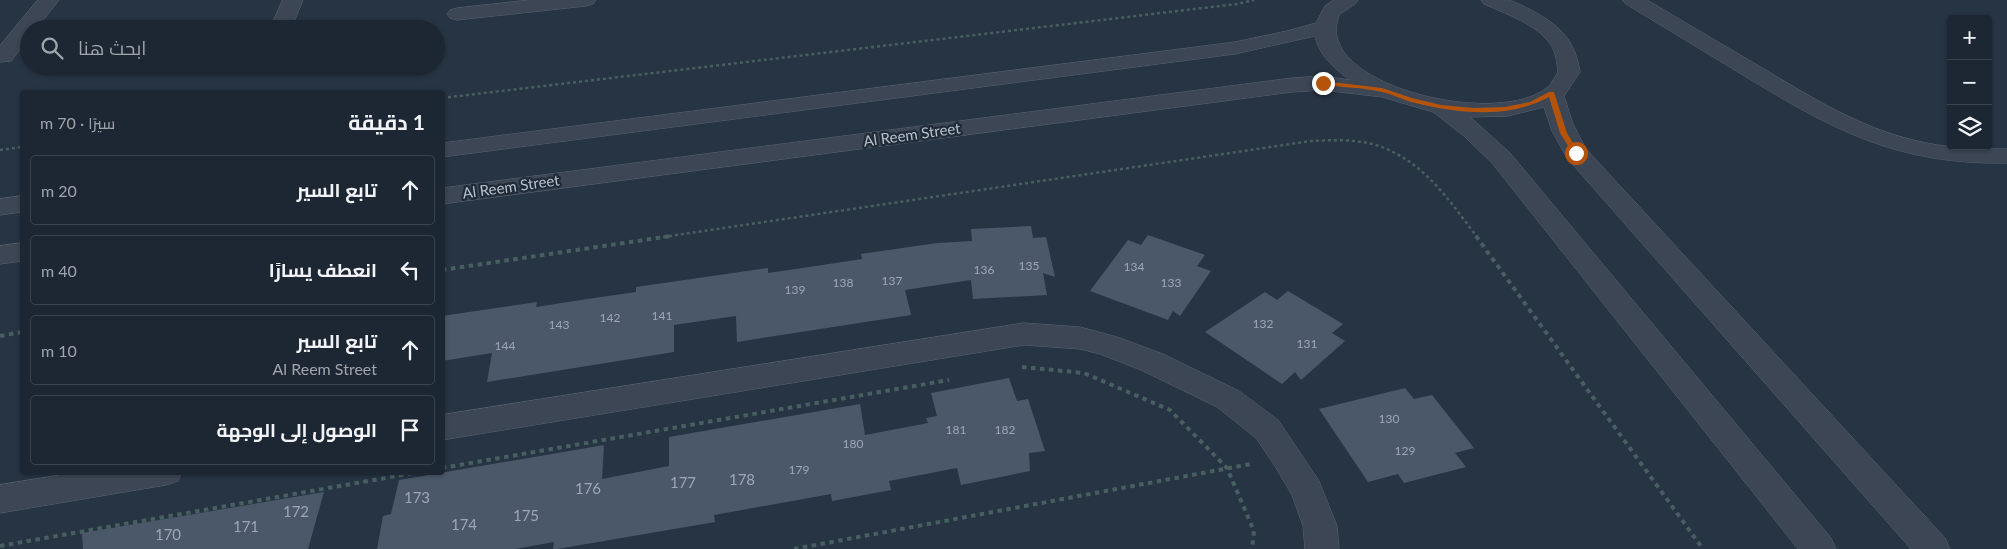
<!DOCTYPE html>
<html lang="ar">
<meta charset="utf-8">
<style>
:root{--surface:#1d2733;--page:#2a333f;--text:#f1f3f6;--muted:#a0a5ac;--line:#3b444e}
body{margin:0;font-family:Lato,Cairo,sans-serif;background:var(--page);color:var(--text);direction:rtl}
.controls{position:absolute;right:15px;top:15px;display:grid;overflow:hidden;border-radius:5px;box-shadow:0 1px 4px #0004}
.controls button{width:45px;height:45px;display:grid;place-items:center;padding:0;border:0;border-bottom:1px solid var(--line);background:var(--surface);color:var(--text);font:25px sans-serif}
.stop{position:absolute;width:15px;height:15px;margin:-11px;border:4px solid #b45309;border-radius:50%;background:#fff}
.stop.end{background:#b45309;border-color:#fff;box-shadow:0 1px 5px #0008}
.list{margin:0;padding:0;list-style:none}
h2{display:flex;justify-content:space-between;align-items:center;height:65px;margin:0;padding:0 20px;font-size:21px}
h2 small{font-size:16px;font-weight:400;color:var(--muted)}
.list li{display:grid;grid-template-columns:32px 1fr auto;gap:15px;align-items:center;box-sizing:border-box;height:70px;margin:0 10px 10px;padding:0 10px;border:1px solid var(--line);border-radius:5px}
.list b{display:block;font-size:19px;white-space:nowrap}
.list p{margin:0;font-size:16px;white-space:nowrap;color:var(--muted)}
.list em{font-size:16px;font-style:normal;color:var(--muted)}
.icon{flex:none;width:28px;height:28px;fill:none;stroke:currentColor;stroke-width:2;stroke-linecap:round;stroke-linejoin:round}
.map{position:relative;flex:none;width:2007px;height:549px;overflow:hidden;direction:ltr}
.search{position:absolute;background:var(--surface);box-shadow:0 1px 4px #0004;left:20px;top:20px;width:425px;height:55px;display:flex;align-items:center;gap:12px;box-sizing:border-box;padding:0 18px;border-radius:28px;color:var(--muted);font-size:19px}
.panel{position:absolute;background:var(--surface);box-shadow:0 1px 4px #0004;left:20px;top:90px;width:425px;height:385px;border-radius:5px;direction:rtl}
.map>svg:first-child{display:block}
.building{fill:#4b586a}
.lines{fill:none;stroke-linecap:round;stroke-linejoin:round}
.minor-casing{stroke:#5a6471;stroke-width:1}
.path-far1{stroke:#485f61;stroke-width:2.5;stroke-dasharray:3 3;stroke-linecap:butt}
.path{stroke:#485f61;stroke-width:4;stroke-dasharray:4.5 4.5;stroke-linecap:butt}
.minor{fill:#3c4654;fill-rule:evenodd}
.route{fill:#b45309}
.labels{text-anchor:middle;stroke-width:4.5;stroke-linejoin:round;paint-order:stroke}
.number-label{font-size:12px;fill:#9ea7b4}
.street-label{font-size:15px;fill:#b9c1cd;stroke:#202b39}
.near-number-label{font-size:15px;fill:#9ea7b4}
</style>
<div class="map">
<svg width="2007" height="549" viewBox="0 0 2007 549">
<rect width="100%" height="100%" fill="#273444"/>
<path class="building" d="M 1031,226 L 1033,238 L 1046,237 L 1055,277 L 1043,273 L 1047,295 L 973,299 L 971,280 L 905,290 L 911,315 L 737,342 L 736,316 L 701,321 L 674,325 L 674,352 L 487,382 L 492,353 L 442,361 L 442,316 L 537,302 L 536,307 L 587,299 L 636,292 L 636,287 L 768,268 L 768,273 L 816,266 L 862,259 L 861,254 L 937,243 L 972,241 L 971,229 Z
M 1148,235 L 1205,255 L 1197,266 L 1211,271 L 1180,316 L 1173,311 L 1168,320 L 1090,291 L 1128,240 L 1141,245 Z
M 1288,291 L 1343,324 L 1332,333 L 1345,341 L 1301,380 L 1295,372 L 1282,384 L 1205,332 L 1265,292 L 1277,300 Z
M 1009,378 L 1017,401 L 1028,399 L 1045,451 L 1029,453 L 1030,471 L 961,485 L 957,468 L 889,481 L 891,490 L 832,501 L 831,494 L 714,515 L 715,522 L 557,549 L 553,549 L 554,542 L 515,549 L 377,549 L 383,516 L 391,514 L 399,480 L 604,445 L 602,479 L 669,466 L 669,437 L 860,404 L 865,435 L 928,423 L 926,418 L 937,416 L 931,393 Z
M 1405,388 L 1414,399 L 1432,395 L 1474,448 L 1455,453 L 1466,467 L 1404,483 L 1398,474 L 1368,482 L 1319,409 Z
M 324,492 L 308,549 L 83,549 L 82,533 Z"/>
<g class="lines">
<defs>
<path id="minor" d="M 38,0 L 59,0 L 36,29 L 29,29 L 29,38 L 11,61 L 0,62 L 0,46 Z
M 283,0 L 303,0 L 291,29 L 270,29 Z
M 530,0 L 596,0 L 593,4 L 586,6 L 457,20 L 450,18 L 447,14 L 450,10 L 457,8 Z
M 1334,0 L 1358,0 L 1355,4 L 1340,14 C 1307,85 1504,131 1550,85 C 1553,81 1555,76 1558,72 C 1557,63 1556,53 1551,45 C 1537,24 1506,14 1484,4 L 1481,0 C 1489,0 1500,0 1508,0 C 1516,2 1525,7 1533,11 C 1560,26 1575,40 1580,72 L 1564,96 L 1573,124 L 1586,149 L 1945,538 L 1950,549 L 1911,549 L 1567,158 L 1552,131 L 1544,107 L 1508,116 L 1470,117 L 1510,153 L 1831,538 L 1836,549 L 1798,549 L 1492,163 L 1464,136 L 1433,112 L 1382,97 L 1323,90 L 1292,92 L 442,204 L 442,188 L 1292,78 L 1323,76 L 1350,80 C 1335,69 1319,56 1315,36 L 1235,54 L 442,157 L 442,143 L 1235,42 L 1287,31 L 1316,23 L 1325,6 Z
M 1623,0 L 1647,0 C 1688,24 1728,48 1769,72 C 1814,99 1860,127 1913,140 C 1944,148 1975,149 2007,149 L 2007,163 C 1897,165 1833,130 1743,75 C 1704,51 1665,28 1626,4 Z
M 345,22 L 352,24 L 355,28 L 329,29 L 332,25 Z
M 22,196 L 22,212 L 0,215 L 0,199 Z
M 22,243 L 22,261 L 0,264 L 0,246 Z
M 1024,323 L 1080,327 L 1117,337 L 1163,354 L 1239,391 L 1278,420 L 1319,481 L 1337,526 L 1339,549 L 1305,549 L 1303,526 L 1292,495 L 1275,466 L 1256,438 L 1217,407 L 1141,370 L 1100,354 L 1080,349 L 1024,345 L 442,440 L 442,415 Z
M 79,472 L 182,472 L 178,481 L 166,485 L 0,513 L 0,485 Z"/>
</defs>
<use href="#minor" class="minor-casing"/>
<path class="path-far1" d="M 442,98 L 1237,4 L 1254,0
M 0,150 L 22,147
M 663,237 L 1311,141 C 1332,140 1355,139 1376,145 C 1423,160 1449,200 1477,237"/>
<path class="path" d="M 1476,236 L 1703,549
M 442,270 L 671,236
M 0,336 L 22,332
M 1022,367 L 1084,373 L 1170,410 L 1227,468 L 1254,531 L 1252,549
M 442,468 L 949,380
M 0,546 L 419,472
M 794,549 L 1251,464"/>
<use href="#minor" class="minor"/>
</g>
<path class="route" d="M 1323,81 L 1382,88 L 1412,98 L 1441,105 L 1473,108 L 1505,107 L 1530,102 L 1549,92 L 1554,92 L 1567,133 L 1579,153 L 1573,154 L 1560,133 L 1549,97 C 1507,120 1455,113 1411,102 C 1401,99 1392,94 1382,92 C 1362,87 1341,88 1321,84 L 1321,82 Z"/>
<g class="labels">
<g class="number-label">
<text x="1029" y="270">135</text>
<text x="1134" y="271">134</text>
<text x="984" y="274">136</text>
<text x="892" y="285">137</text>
<text x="843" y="287">138</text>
<text x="1171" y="287">133</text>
<text x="795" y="294">139</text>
<text x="662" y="320">141</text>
<text x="610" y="322">142</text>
<text x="1263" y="328">132</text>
<text x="559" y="329">143</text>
<text x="1307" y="348">131</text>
<text x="505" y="350">144</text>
<text x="1389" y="423">130</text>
<text x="956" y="434">181</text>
<text x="1005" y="434">182</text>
<text x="853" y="448">180</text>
<text x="1405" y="455">129</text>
<text x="799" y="474">179</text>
</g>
<g class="street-label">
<text transform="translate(912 135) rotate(-8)" y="5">Al Reem Street</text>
<text transform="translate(511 187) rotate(-8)" y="5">Al Reem Street</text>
</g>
<g class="near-number-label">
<text x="742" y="485">178</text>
<text x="683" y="488">177</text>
<text x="588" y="494">176</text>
<text x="417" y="503">173</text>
<text x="296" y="517">172</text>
<text x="526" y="521">175</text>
<text x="464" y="530">174</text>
<text x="246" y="532">171</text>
<text x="168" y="540">170</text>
</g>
</g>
</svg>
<div class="controls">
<button>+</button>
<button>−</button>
<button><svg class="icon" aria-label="layers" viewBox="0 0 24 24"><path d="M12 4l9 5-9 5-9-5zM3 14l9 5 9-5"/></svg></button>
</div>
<div class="stop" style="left:1576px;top:153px"></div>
<div class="stop end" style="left:1323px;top:83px"></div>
<div class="search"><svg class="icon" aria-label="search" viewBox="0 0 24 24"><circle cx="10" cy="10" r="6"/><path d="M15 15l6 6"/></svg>ابحث هنا</div>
<section class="panel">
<h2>1 دقيقة<small>سيرًا · 70 m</small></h2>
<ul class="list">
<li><svg class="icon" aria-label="ahead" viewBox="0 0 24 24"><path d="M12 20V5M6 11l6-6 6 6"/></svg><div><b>تابع السير</b></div><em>20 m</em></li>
<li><svg class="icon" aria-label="left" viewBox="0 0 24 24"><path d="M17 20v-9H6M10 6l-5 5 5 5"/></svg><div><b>انعطف يسارًا</b></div><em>40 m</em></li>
<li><svg class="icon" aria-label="ahead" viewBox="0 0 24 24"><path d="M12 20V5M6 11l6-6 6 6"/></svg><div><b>تابع السير</b><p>Al Reem Street</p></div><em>10 m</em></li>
<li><svg class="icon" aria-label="arrive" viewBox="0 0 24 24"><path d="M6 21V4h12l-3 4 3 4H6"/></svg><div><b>الوصول إلى الوجهة</b></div></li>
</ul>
</section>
</div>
